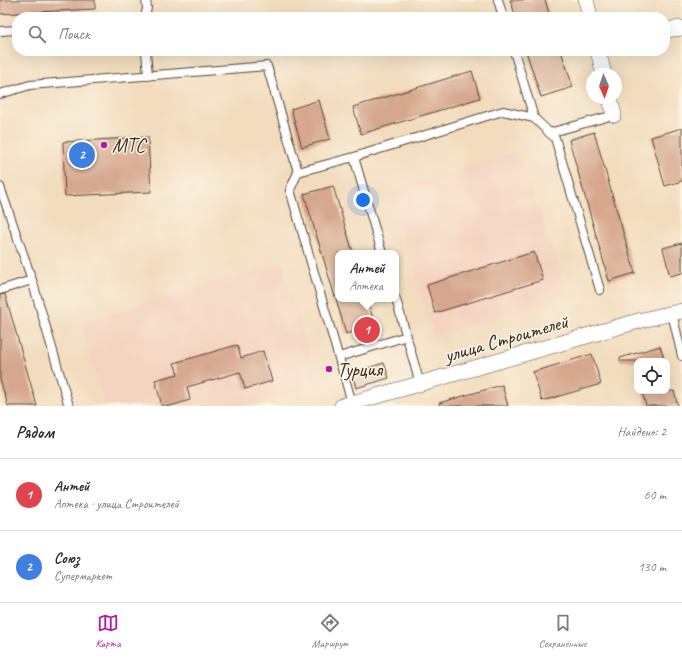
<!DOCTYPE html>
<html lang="ru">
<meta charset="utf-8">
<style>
:root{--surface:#fff;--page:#f2f2f3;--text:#2b2b33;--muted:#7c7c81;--line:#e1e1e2;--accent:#b5179e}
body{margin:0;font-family:Caveat,sans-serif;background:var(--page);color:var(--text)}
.controls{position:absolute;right:12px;bottom:12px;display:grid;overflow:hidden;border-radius:8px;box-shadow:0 4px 16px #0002}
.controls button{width:36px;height:36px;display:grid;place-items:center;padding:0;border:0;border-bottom:1px solid var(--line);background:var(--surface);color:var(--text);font:20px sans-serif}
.compass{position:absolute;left:586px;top:68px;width:36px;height:36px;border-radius:50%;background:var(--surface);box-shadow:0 4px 16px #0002;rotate:177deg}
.you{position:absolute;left:363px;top:200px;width:14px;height:14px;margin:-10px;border:3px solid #fff;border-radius:50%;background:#1a73e8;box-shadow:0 0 0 6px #1a73e833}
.badge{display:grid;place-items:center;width:26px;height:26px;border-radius:50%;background:var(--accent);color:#fff;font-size:13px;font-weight:700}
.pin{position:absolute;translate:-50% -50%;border:2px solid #fff;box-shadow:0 1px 4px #0006}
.popup{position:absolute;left:335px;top:250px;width:64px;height:52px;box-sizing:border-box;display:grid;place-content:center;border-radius:8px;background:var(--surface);filter:drop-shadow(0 1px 3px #0005);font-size:13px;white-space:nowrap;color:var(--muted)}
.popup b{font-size:15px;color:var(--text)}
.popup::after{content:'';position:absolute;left:50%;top:100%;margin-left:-8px;border:8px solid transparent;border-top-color:var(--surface)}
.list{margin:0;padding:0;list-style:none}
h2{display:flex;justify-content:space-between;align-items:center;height:52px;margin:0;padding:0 16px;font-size:17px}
h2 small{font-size:13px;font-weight:400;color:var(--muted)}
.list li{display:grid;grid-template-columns:26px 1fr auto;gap:12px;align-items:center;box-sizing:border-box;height:72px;padding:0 16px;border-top:1px solid var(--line)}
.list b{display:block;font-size:15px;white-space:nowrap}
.list p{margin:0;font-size:13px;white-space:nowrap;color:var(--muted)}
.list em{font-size:13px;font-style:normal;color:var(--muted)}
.icon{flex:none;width:22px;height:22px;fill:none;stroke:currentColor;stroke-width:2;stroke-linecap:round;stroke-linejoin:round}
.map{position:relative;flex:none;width:682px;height:406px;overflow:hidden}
.search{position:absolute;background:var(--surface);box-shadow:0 4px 16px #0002;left:12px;right:12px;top:12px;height:44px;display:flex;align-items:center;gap:10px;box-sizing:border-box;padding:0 14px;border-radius:16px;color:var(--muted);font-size:15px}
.sheet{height:196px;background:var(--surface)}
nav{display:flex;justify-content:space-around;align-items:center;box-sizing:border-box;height:56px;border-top:1px solid var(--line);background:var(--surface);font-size:11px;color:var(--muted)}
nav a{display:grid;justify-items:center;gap:2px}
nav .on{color:var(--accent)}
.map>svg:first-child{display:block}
.built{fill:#f4d3c0}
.building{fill:#d6a78c}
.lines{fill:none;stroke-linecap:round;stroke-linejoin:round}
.service-casing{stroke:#564536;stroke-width:10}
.minor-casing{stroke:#564536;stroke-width:16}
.service{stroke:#fff;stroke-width:8}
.minor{stroke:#fff;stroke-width:15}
.poi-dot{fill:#b5179e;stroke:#fcf5e5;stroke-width:1.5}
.labels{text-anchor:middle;stroke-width:3;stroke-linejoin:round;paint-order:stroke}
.poi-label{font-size:20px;fill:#3b2a1e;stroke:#fcf5e5;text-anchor:start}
.street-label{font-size:20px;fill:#3b2a1e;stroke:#fcf5e5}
</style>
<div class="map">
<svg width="682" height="406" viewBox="0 0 682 406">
<rect width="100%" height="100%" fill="#fcf5e5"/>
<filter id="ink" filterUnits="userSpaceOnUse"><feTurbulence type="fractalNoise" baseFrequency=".025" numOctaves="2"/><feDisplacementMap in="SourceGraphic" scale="8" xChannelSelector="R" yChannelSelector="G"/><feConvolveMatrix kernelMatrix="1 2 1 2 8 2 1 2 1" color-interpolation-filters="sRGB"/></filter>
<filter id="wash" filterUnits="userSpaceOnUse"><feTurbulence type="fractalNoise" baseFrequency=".012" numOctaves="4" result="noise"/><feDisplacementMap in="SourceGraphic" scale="16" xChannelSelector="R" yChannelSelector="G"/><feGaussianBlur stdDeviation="0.9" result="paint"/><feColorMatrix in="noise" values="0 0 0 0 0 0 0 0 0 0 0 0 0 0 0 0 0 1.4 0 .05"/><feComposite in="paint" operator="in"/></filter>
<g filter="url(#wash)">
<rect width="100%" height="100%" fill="#f2dcbd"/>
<path class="built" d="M 518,152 L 569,295 L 434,336 L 388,192 Z
M 282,263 L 320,385 L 246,406 L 106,406 L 79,322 Z"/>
<g id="blocks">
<path class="building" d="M 0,0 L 95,0 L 95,9 L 0,14 Z
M 510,0 L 545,0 L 550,17 L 516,17 Z
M 526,51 L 561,51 L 573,87 L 541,97 Z
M 472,71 L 480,98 L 361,134 L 353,107 Z
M 319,100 L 330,139 L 302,147 L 291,109 Z
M 682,128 L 682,181 L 665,186 L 651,137 Z
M 594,132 L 635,273 L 609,281 L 569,140 Z
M 148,137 L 151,192 L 65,196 L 63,142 Z
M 333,186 L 353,253 L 338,253 L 338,296 L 335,297 L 304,194 Z
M 682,243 L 682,273 L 670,276 L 663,248 Z
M 534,252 L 543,280 L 435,313 L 427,285 Z
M 5,294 L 37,406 L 8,406 L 0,379 L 0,295 Z
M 336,299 L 367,299 L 375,325 L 346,334 Z
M 237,345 L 241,358 L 263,351 L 272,381 L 245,389 L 240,372 L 187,387 L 190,400 L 170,406 L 162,406 L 155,380 L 178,374 L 174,363 Z
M 660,346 L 665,361 L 620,361 L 620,358 Z
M 592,354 L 601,384 L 542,401 L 533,372 Z
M 384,363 L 389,378 L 356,388 L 352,373 Z
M 502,385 L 508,406 L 440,406 L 439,403 Z
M 642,391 L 674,391 L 678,406 L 646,406 Z"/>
</g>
</g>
<g filter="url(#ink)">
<use href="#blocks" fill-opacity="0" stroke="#564536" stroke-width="1"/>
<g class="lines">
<defs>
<path id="service" d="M 498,0 L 503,17
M 145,17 L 147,8 L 146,0
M 0,31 L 17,30
M 146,51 L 148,76
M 0,94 L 30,85 L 267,66 L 298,172 L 354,157
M 534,118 L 555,138 L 600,290
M 549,133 L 614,115
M 298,172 L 290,190 L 352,403
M 0,187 L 32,280 L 69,406
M 382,253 L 354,157 L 503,111 L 534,118 L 514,51
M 0,290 L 32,280
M 396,299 L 420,384
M 672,313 L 682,356
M 339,357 L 407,336"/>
<path id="minor" d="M 586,0 L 590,17
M 665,30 L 682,28
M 598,51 L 604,74
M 610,98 L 614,115
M 342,406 L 642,320 L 682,311"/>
</defs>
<use href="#service" class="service-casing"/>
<use href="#minor" class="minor-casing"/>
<use href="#service" class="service"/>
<use href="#minor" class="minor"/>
</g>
</g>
<g class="poi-dot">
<circle cx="104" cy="145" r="4"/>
<circle cx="329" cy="369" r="4"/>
</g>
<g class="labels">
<g class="poi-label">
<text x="112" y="152">МТС</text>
<text x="337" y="376">Турция</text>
</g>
<g class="street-label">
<text transform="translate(506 338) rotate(-16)" y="7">улица Строителей</text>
</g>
</g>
</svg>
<div class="controls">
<button><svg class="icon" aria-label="locate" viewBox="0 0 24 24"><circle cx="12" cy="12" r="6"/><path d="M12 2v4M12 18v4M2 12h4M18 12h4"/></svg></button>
</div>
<svg class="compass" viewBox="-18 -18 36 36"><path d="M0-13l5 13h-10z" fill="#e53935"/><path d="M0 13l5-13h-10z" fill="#7c7c81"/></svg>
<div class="you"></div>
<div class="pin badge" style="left:367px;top:330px;background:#e0444e">1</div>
<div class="popup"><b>Антей</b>Аптека</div>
<div class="pin badge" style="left:82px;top:155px;background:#3f7fe0">2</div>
<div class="search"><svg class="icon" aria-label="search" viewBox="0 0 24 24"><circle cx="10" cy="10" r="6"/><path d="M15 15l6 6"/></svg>Поиск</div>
</div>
<section class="sheet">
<h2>Рядом<small>Найдено: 2</small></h2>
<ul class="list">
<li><span class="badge" style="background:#e0444e">1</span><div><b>Антей</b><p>Аптека · улица Строителей</p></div><em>60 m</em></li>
<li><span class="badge" style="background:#3f7fe0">2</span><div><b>Союз</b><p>Супермаркет</p></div><em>130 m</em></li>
</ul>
</section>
<nav>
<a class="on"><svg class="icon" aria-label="map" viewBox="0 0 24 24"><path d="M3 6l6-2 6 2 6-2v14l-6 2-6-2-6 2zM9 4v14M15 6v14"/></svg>Карта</a>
<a><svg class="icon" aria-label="directions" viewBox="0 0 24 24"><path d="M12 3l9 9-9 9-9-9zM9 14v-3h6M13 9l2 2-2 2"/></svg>Маршрут</a>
<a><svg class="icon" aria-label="saved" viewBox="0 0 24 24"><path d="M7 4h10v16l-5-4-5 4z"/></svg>Сохранённые</a>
</nav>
